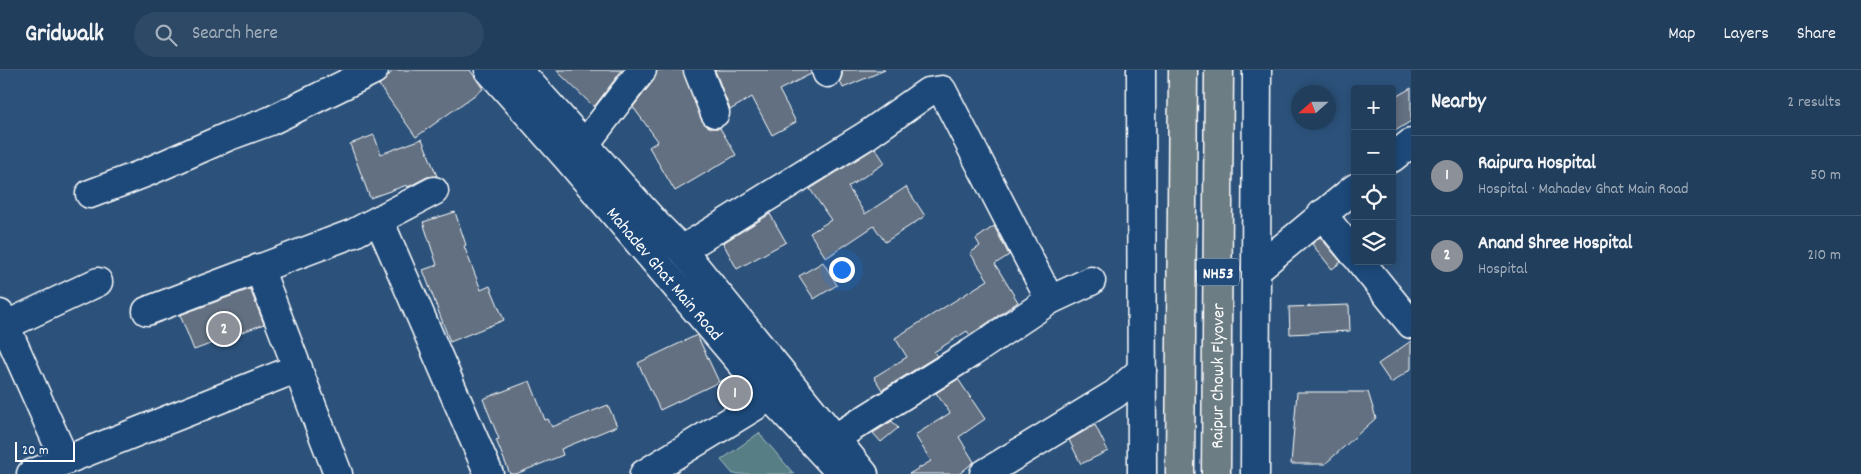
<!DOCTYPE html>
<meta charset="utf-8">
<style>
:root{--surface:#213e5c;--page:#2d4965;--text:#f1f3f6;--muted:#a2aebb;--line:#3e5772;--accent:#8c9099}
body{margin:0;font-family:Dekko,sans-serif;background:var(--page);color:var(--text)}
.controls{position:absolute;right:15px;top:15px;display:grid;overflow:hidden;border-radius:5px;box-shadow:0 2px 8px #0003}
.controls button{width:45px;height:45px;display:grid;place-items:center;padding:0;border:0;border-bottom:1px solid var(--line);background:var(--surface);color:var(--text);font:25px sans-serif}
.compass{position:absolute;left:1291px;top:15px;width:45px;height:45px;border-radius:50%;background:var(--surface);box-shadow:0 2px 8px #0003;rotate:249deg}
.scale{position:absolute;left:15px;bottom:12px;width:60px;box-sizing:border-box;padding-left:5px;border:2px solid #fff;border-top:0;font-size:14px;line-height:18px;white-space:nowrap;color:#fff;-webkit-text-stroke:4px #1f4a7a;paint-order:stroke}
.you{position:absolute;left:841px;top:199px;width:18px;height:18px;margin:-12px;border:4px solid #fff;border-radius:50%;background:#1a73e8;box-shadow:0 0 0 8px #1a73e833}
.badge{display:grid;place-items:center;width:32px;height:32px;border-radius:50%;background:var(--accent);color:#fff;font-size:16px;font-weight:700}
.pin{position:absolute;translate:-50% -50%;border:2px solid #fff;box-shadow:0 1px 5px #0006}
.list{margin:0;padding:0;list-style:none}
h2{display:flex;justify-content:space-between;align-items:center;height:65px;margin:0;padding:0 20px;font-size:21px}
h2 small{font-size:16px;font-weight:400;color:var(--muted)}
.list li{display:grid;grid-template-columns:32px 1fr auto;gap:15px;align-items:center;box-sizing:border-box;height:80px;padding:0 20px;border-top:1px solid var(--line)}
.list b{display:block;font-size:19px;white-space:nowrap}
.list p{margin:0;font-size:16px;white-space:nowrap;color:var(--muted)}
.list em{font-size:16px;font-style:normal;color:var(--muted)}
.icon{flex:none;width:28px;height:28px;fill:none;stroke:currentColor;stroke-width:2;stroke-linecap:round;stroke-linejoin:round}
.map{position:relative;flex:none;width:1411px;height:404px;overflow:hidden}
header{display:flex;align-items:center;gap:30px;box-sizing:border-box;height:70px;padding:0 25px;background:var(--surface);border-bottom:1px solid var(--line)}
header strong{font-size:24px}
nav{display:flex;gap:28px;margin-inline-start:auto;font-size:18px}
.search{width:350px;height:45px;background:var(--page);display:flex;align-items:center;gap:12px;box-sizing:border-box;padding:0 18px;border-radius:28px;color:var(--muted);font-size:19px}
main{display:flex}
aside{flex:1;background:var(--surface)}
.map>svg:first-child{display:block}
.green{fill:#567e84;stroke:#aabec2}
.building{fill:#627081;stroke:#fff}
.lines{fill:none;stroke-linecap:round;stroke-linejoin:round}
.minor-casing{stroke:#fff;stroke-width:31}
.highway-casing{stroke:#fff;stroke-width:31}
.minor{stroke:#1f4a7a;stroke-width:28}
.highway{stroke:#6d7d84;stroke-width:28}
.labels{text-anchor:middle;stroke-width:4.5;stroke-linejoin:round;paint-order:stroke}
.shield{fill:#1f4a7a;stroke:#bcc9d7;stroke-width:1}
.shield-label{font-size:16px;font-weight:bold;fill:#fff}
.street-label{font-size:18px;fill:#fff;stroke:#1f4a7a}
</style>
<header>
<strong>Gridwalk</strong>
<div class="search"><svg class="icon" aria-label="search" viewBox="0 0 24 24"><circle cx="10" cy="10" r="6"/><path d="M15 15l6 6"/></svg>Search here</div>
<nav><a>Map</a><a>Layers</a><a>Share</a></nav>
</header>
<main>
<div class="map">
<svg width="1411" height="404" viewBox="0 0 1411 404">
<rect width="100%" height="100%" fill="#2c527b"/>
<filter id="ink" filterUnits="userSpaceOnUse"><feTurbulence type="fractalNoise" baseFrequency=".02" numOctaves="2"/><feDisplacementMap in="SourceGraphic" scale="10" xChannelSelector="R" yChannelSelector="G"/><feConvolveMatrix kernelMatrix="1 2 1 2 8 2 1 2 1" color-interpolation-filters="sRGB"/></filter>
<g filter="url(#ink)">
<path class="green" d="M 759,363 L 794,404 L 733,404 L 721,390 Z"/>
<path class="building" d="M 394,0 L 470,0 L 483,19 L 416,67 L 379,15 Z
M 556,0 L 622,0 L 594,37 Z
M 657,0 L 683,0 L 701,49 L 706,55 L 712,58 L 720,58 L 736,85 L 675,121 L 649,77 L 658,71 L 633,37 L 654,10 Z
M 715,0 L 811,0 L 811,4 L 779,20 L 796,52 L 772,65 L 752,27 L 730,40 Z
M 842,0 L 885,0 L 843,18 L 840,11 L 842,6 Z
M 1411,18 L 1411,51 L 1392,63 L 1392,29 Z
M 374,65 L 381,84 L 422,69 L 437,106 L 427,107 L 408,117 L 407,115 L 370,128 L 350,74 Z
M 875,78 L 885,93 L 848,117 L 865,144 L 906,117 L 925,146 L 885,172 L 874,156 L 826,188 L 810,163 L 831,150 L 810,119 Z
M 455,142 L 466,175 L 464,176 L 481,220 L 490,216 L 504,250 L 450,272 L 423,200 L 437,195 L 423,152 Z
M 770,144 L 786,172 L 737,199 L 723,173 Z
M 994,156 L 1009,185 L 995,194 L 1018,232 L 970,265 L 967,261 L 934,282 L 937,286 L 882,320 L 874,307 L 907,287 L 895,268 L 988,210 L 970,183 L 980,176 L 976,169 Z
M 1320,167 L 1341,192 L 1332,199 L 1312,174 Z
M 823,192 L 837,215 L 814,229 L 799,206 Z
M 250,219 L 264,254 L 194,280 L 180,245 Z
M 1349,235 L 1350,261 L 1290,264 L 1289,237 Z
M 697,265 L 719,312 L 660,340 L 638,293 Z
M 1411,271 L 1411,299 L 1391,313 L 1378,294 Z
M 732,307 L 742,318 L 744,324 L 729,334 L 720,311 Z
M 958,309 L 985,349 L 959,367 L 974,392 L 959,404 L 909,404 L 931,391 L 915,365 L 950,343 L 936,323 Z
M 530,311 L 545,350 L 548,349 L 552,357 L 608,335 L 617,356 L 561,379 L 563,385 L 516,404 L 510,404 L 496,370 L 499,369 L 483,329 Z
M 1297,322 L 1368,322 L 1376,348 L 1325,394 L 1291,394 Z
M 892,351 L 898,358 L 881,372 L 873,363 Z
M 1095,355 L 1108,381 L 1081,394 L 1069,370 Z"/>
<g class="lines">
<defs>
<g id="minor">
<path id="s1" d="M 489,0 L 568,89 L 770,327 L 842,404"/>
<path d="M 518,0 L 658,156 L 682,180 L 864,404"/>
<path d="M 698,0 L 715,43"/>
<path d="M 826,0 L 827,3"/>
<path d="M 1141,0 L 1142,404"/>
<path d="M 571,86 L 585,74 L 642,0"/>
<path d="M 1392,88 L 1411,73"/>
<path d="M 90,124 L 145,103 L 229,66 L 270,51 L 374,0"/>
<path d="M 1322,144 L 1355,185"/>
<path d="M 379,150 L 489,404"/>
<path d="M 682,180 L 867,65 L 928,22 L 942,20 L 1050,230"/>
<path d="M 1360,191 L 1411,254"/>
<path d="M 259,198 L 338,404"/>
<path d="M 1256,200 L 1355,118"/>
<path d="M 147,241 L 354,163 L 434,121"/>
<path d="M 0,244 L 65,390"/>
<path d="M 0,258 L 98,212"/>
<path d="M 835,368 L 971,283 L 1050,230 L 1091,211"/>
<path d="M 31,404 L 298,298"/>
<path d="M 644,404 L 770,327 L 783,314"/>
<path d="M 984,404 L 1115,324 L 1142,300"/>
<path d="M 1255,404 L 1257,0"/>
</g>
<g id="highway">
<path d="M 1180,404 L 1183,0"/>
<path id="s2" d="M 1216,404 L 1219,0"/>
</g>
</defs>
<use href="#minor" class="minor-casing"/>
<use href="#highway" class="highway-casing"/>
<use href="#minor" class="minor"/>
<use href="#highway" class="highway"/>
</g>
</g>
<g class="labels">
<rect class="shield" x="1197" y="188.5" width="42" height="27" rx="4"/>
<g class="shield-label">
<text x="1218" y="208">NH53</text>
</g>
<g class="street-label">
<text dy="6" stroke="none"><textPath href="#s1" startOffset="269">Mahadev Ghat Main Road</textPath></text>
<text dy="6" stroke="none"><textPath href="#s2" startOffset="98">Raipur Chowk Flyover</textPath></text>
</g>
</g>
</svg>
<div class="controls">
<button>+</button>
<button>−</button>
<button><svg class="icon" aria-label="locate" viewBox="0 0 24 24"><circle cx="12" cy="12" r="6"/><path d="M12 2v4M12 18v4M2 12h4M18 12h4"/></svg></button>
<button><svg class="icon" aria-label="layers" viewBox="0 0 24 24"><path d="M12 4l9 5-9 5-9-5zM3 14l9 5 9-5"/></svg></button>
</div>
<svg class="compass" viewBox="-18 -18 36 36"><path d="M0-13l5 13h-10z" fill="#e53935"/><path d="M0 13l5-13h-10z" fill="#a2aebb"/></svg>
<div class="scale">20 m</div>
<div class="you"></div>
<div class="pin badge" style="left:735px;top:323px">1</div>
<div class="pin badge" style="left:224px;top:259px">2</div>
</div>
<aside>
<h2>Nearby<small>2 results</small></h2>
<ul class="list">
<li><span class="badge">1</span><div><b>Raipura Hospital</b><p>Hospital · Mahadev Ghat Main Road</p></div><em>50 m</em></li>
<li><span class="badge">2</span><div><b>Anand Shree Hospital</b><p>Hospital</p></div><em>210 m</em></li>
</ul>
</aside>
</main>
